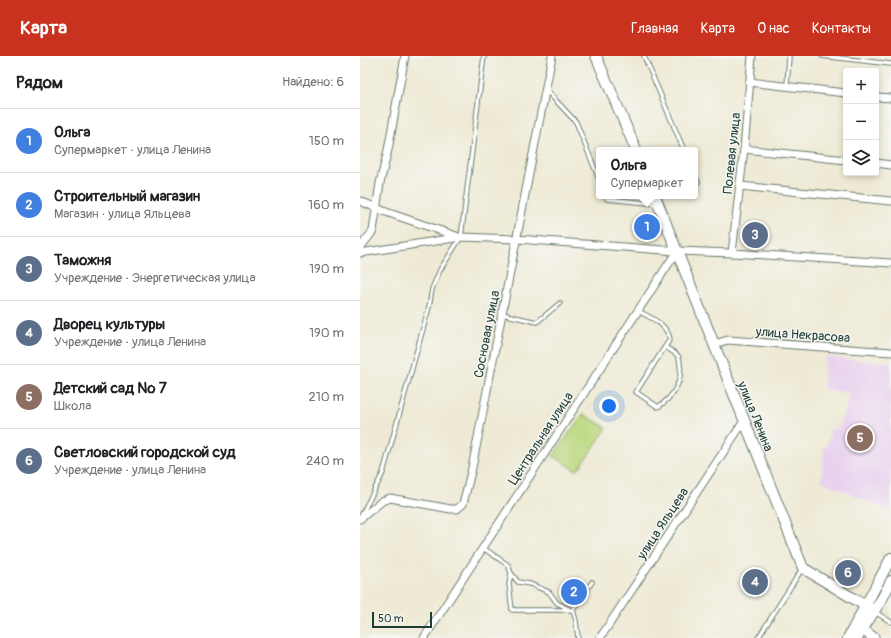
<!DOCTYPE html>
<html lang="ru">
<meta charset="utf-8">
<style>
:root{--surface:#fff;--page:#f2f2f2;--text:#202124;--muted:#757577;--line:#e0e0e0;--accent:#c8321e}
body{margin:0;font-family:Pangolin,sans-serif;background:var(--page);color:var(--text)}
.controls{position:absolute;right:12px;top:12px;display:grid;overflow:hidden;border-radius:4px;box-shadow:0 2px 6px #0003}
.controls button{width:36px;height:36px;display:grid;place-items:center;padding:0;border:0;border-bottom:1px solid var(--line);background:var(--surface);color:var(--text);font:20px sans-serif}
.scale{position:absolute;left:12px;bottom:10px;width:60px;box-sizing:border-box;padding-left:4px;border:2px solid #1f3d34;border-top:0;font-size:11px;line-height:14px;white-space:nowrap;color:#1f3d34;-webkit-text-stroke:3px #f6f6f2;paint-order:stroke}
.you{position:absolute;left:249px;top:350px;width:14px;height:14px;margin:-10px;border:3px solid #fff;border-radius:50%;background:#1a73e8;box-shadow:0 0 0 6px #1a73e833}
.badge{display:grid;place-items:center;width:26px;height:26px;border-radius:50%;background:var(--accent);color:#fff;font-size:13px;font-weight:700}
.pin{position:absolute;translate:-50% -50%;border:2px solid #fff;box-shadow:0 1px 4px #0006}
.popup{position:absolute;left:236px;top:91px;width:102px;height:52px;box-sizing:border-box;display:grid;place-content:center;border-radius:4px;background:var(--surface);filter:drop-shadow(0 1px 3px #0005);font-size:13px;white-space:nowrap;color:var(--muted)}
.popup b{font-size:15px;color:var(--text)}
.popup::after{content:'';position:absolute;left:50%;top:100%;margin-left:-8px;border:8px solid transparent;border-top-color:var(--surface)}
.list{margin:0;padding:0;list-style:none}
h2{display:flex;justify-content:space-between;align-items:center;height:52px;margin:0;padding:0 16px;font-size:17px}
h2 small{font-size:13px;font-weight:400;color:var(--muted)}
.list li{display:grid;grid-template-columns:26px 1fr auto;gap:12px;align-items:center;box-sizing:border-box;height:64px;padding:0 16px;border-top:1px solid var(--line)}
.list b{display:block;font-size:15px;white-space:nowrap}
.list p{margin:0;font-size:13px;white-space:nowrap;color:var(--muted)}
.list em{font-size:13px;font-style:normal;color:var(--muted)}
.icon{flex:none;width:22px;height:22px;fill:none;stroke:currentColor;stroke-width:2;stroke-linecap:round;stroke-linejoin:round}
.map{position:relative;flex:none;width:531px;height:582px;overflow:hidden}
header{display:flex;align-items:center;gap:24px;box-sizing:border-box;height:56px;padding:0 20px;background:var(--accent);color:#fff}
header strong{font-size:19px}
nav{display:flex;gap:22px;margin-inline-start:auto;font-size:14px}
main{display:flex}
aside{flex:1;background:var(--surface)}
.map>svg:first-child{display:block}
.built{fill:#e8d2ef}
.green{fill:#bbd87e;stroke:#6d8a59}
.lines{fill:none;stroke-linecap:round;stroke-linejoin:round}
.lane-casing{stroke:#677a6c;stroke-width:5.5}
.street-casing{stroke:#677a6c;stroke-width:9}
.secondary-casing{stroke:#677a6c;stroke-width:12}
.lane{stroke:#fff;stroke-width:3.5}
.street{stroke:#fff;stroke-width:7}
.secondary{stroke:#fff;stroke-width:10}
.labels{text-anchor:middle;stroke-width:3;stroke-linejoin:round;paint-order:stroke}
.street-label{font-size:13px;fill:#1f3d34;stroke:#f6f6f2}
</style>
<header>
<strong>Карта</strong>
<nav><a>Главная</a><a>Карта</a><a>О нас</a><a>Контакты</a></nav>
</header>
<main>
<aside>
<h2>Рядом<small>Найдено: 6</small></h2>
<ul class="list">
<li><span class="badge" style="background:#3f7fe0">1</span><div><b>Ольга</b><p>Супермаркет · улица Ленина</p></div><em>150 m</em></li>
<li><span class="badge" style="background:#3f7fe0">2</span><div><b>Строительный магазин</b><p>Магазин · улица Яльцева</p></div><em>160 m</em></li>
<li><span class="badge" style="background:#5c6f8a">3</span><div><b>Таможня</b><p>Учреждение · Энергетическая улица</p></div><em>190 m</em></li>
<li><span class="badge" style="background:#5c6f8a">4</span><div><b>Дворец культуры</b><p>Учреждение · улица Ленина</p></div><em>190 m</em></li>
<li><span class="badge" style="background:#8d6e63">5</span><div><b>Детский сад № 7</b><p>Школа</p></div><em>210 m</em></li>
<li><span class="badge" style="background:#5c6f8a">6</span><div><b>Светловский городской суд</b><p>Учреждение · улица Ленина</p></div><em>240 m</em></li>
</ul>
</aside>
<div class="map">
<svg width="531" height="582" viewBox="0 0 531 582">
<rect width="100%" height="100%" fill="#f6f6f2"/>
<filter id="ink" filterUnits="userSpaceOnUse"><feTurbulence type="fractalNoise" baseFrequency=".025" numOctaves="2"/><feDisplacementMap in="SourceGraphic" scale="8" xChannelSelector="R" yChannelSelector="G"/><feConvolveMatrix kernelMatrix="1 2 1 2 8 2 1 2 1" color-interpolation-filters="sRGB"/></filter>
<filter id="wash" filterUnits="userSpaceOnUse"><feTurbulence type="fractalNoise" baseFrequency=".012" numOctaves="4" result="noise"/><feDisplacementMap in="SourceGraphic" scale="16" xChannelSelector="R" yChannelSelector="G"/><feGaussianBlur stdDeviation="0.9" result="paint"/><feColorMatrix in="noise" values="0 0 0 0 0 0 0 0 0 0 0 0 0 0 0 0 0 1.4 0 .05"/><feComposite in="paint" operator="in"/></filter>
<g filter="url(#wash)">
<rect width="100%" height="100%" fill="#eeead5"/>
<path class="built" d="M 465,301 L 531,307 L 531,456 L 462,425 L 464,390 L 467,390 L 471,372 L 478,374 L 491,337 L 463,333 Z"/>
<path class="green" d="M 223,358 L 247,372 L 217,415 L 193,400 Z"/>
</g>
<g filter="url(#ink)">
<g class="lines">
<defs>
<path id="lane" d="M 284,0 L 324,94
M 462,0 L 531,8
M 427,30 L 429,0
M 186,34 L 216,66 L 239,123
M 335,120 L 338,126
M 246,140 L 247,143 L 297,148
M 278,255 C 291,262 306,267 310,283 L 276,336 L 298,351 C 312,342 323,326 320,309 C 320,306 320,303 318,300 C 314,296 310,294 305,291
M 142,258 L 177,266 L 200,247
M 1,460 L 23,417 L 69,251 L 72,233 L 80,214 L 101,181 L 124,0
M 123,492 L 148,509 L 151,517 L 149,528 L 152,554 L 213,554
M 151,517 L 158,526 L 170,528 L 189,536 L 197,547 L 211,554
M 515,556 L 531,566
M 218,582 L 216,565 L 213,554 L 232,526
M 398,582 L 442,513"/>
<path id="street" d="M 389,26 L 486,37
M 516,41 L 531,42
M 384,93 L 486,104
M 516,107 L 531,109
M 380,130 L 531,145
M 0,145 L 26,156 L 99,181
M 0,192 L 13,175 L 20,127 L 28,94 L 45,0
M 0,197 L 101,181 L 157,183 L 317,195 L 372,197 L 531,207
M 372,197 L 384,93 L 392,0
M 354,288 L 368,284 L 531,296
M 0,463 L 22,445 L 30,442 L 91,453 L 97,453 L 103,448 L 112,412 L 192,0
M 64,582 L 317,195
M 240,582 L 384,365"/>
<path id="secondary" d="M 236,0 L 276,94
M 295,140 L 443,512 L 514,555
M 497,573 L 502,573 L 514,582
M 488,582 L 531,502
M 497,582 L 523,541 L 531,525"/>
</defs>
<use href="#lane" class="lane-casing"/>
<use href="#street" class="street-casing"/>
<use href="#secondary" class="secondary-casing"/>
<use href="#lane" class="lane"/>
<use href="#street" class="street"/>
<use href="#secondary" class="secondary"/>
</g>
</g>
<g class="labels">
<g class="street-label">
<text transform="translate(371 97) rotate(-84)" y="5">Полевая улица</text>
<text transform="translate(126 278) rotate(-79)" y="5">Сосновая улица</text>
<text transform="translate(443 278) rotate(4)" y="5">улица Некрасова</text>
<text transform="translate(396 360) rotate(68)" y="5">улица Ленина</text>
<text transform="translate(180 382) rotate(-57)" y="5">Центральная улица</text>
<text transform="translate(302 467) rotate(-57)" y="5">улица Яльцева</text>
</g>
</g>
</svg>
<div class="controls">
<button>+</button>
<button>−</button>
<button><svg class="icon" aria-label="layers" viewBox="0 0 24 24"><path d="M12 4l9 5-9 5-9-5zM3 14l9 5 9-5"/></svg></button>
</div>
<div class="scale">50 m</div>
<div class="you"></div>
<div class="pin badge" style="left:287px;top:171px;background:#3f7fe0">1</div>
<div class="popup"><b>Ольга</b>Супермаркет</div>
<div class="pin badge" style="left:214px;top:536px;background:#3f7fe0">2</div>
<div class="pin badge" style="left:395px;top:179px;background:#5c6f8a">3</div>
<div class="pin badge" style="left:395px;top:526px;background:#5c6f8a">4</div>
<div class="pin badge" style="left:500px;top:382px;background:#8d6e63">5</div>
<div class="pin badge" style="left:488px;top:517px;background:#5c6f8a">6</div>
</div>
</main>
